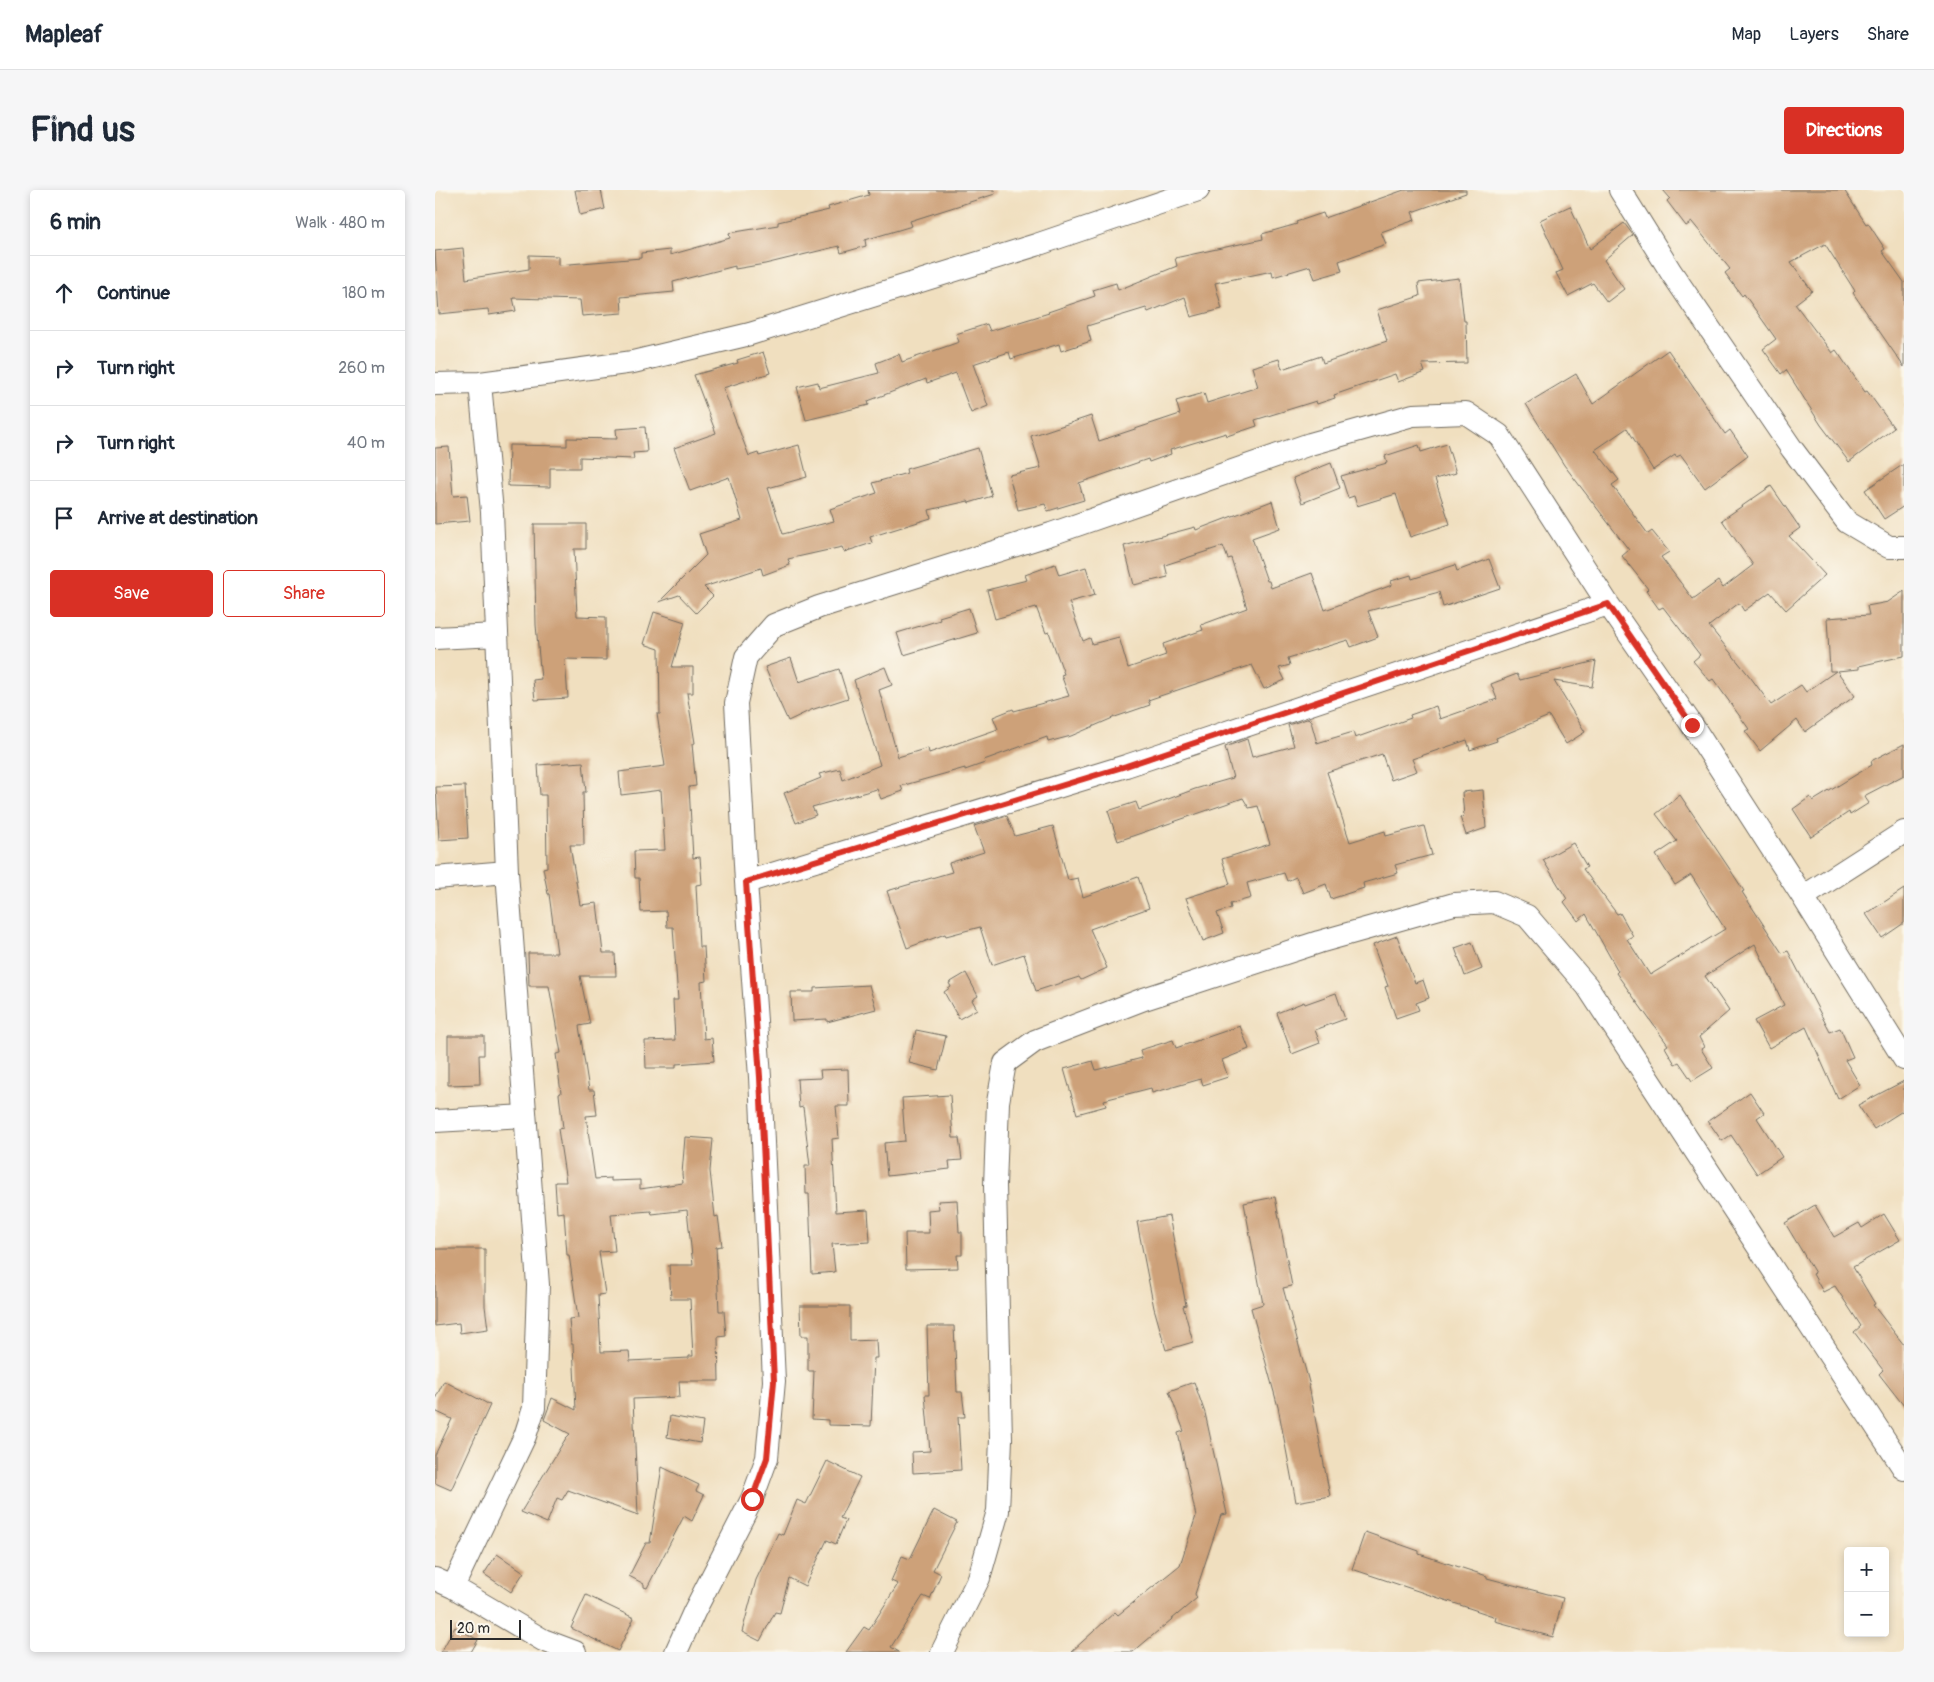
<!DOCTYPE html>
<meta charset="utf-8">
<style>
:root{--surface:#fff;--page:#f6f6f7;--text:#1f2937;--muted:#747a83;--line:#e0e1e3;--accent:#d93025}
body{margin:0;font-family:Pangolin,sans-serif;background:var(--page);color:var(--text)}
.controls{position:absolute;right:15px;bottom:15px;display:grid;overflow:hidden;border-radius:5px;box-shadow:0 2px 8px #0003}
.controls button{width:45px;height:45px;display:grid;place-items:center;padding:0;border:0;border-bottom:1px solid var(--line);background:var(--surface);color:var(--text);font:25px sans-serif}
.scale{position:absolute;left:15px;bottom:12px;width:71px;box-sizing:border-box;padding-left:5px;border:2px solid #2b2b2b;border-top:0;font-size:14px;line-height:18px;white-space:nowrap;color:#2b2b2b;-webkit-text-stroke:4px #fbf7ec;paint-order:stroke}
.stop{position:absolute;width:15px;height:15px;margin:-11px;border:4px solid #d93025;border-radius:50%;background:#fff}
.stop.end{background:#d93025;border-color:#fff;box-shadow:0 1px 5px #0008}
.list{margin:0;padding:0;list-style:none}
h2{display:flex;justify-content:space-between;align-items:center;height:65px;margin:0;padding:0 20px;font-size:21px}
h2 small{font-size:16px;font-weight:400;color:var(--muted)}
.list li{display:grid;grid-template-columns:32px 1fr auto;gap:15px;align-items:center;box-sizing:border-box;height:75px;padding:0 20px;border-top:1px solid var(--line)}
.list b{display:block;font-size:19px;white-space:nowrap}
.list em{font-size:16px;font-style:normal;color:var(--muted)}
.actions{display:flex;gap:10px;padding:15px 20px}
.actions a{flex:1;padding:11px 0;border:1px solid var(--accent);border-radius:5px;text-align:center;font-size:18px;color:var(--accent)}
.actions .main{background:var(--accent);color:#fff}
.icon{flex:none;width:28px;height:28px;fill:none;stroke:currentColor;stroke-width:2;stroke-linecap:round;stroke-linejoin:round}
.map{position:relative;flex:none;width:1469px;height:1462px;overflow:hidden;border-radius:5px}
header{display:flex;align-items:center;gap:30px;box-sizing:border-box;height:70px;padding:0 25px;background:var(--surface);border-bottom:1px solid var(--line)}
header strong{font-size:24px}
nav{display:flex;gap:28px;margin-inline-start:auto;font-size:18px}
.intro{display:flex;align-items:center;justify-content:space-between;box-sizing:border-box;height:120px;padding:0 30px}
h1{margin:0;font-size:35px}
.button{padding:12px 22px;border-radius:5px;background:var(--accent);color:#fff;font-size:18px;font-weight:700}
main{display:flex;gap:30px;padding:0 30px}
aside{flex:1;background:var(--surface);border-radius:5px;box-shadow:0 2px 8px #0003}
.map>svg:first-child{display:block}
.building{fill:#cda179;fill-rule:evenodd}
.lines{fill:none;stroke-linecap:round;stroke-linejoin:round}
.minor-casing{stroke:#706a5f;stroke-width:24}
.minor{stroke:#fff;stroke-width:22}
.route{stroke:#d93025;stroke-width:6}
</style>
<header>
<strong>Mapleaf</strong>
<nav><a>Map</a><a>Layers</a><a>Share</a></nav>
</header>
<div class="intro"><h1>Find us</h1><a class="button">Directions</a></div>
<main>
<aside>
<h2>6 min<small>Walk · 480 m</small></h2>
<ul class="list">
<li><svg class="icon" aria-label="ahead" viewBox="0 0 24 24"><path d="M12 20V5M6 11l6-6 6 6"/></svg><div><b>Continue</b></div><em>180 m</em></li>
<li><svg class="icon" aria-label="right" viewBox="0 0 24 24"><path d="M7 20v-9h11M14 6l5 5-5 5"/></svg><div><b>Turn right</b></div><em>260 m</em></li>
<li><svg class="icon" aria-label="right" viewBox="0 0 24 24"><path d="M7 20v-9h11M14 6l5 5-5 5"/></svg><div><b>Turn right</b></div><em>40 m</em></li>
<li><svg class="icon" aria-label="arrive" viewBox="0 0 24 24"><path d="M6 21V4h12l-3 4 3 4H6"/></svg><div><b>Arrive at destination</b></div></li>
</ul>
<div class="actions"><a class="main">Save</a><a>Share</a></div>
</aside>
<div class="map">
<svg width="1469" height="1462" viewBox="0 0 1469 1462">
<rect width="100%" height="100%" fill="#fbf7ec"/>
<filter id="ink" filterUnits="userSpaceOnUse"><feTurbulence type="fractalNoise" baseFrequency=".02" numOctaves="2"/><feDisplacementMap in="SourceGraphic" scale="10" xChannelSelector="R" yChannelSelector="G"/><feConvolveMatrix kernelMatrix="1 2 1 2 8 2 1 2 1" color-interpolation-filters="sRGB"/></filter>
<filter id="wash" filterUnits="userSpaceOnUse"><feTurbulence type="fractalNoise" baseFrequency=".0096" numOctaves="4" result="noise"/><feDisplacementMap in="SourceGraphic" scale="20" xChannelSelector="R" yChannelSelector="G"/><feGaussianBlur stdDeviation="1.12" result="paint"/><feColorMatrix in="noise" values="0 0 0 0 0 0 0 0 0 0 0 0 0 0 0 0 0 1.4 0 .05"/><feComposite in="paint" operator="in"/></filter>
<g filter="url(#wash)">
<rect width="100%" height="100%" fill="#f0dfbf"/>
<g id="blocks">
<path class="building" d="M 140,0 L 166,0 L 170,19 L 145,25 Z
M 433,0 L 559,0 L 560,4 L 475,31 L 477,36 L 430,50 L 431,56 L 406,63 L 404,56 L 330,74 L 300,79 L 300,76 L 238,92 L 239,102 L 186,107 L 187,123 L 147,126 L 145,110 L 78,108 L 81,121 L 54,125 L 53,119 L 4,124 L 0,61 L 28,58 L 31,89 L 94,79 L 94,65 L 123,66 L 123,75 L 206,68 L 206,63 L 235,60 L 235,65 L 295,48 L 294,43 L 343,35 L 343,32 L 394,20 L 393,17 L 434,5 Z
M 969,0 L 1031,0 L 1031,3 L 977,22 L 980,30 L 946,42 L 951,54 L 904,71 L 907,81 L 880,89 L 875,76 L 838,87 L 837,81 L 780,93 L 787,119 L 756,127 L 750,107 L 713,122 L 711,118 L 652,136 L 656,151 L 626,161 L 624,154 L 576,169 L 574,162 L 538,174 L 553,216 L 536,223 L 521,183 L 492,193 L 491,189 L 433,211 L 434,215 L 371,230 L 362,197 L 383,192 L 384,198 L 444,183 L 441,173 L 464,164 L 467,172 L 524,152 L 521,144 L 552,134 L 555,141 L 614,123 L 613,122 L 660,106 L 658,100 L 681,93 L 683,100 L 742,76 L 740,68 L 828,49 L 827,44 L 862,34 L 861,32 L 888,23 L 890,28 Z
M 1228,0 L 1409,0 L 1431,34 L 1433,33 L 1450,59 L 1447,61 L 1469,92 L 1469,177 L 1418,103 L 1420,101 L 1390,54 L 1356,72 L 1377,101 L 1360,114 L 1397,163 L 1401,160 L 1430,202 L 1432,201 L 1459,238 L 1414,272 L 1386,235 L 1351,180 L 1346,184 L 1328,159 L 1341,149 L 1309,104 L 1307,106 L 1290,83 L 1295,79 L 1257,32 L 1251,36 L 1232,11 L 1235,8 Z
M 1135,16 L 1155,59 L 1189,33 L 1198,45 L 1169,70 L 1189,99 L 1172,112 L 1158,93 L 1133,106 L 1121,83 L 1128,80 L 1105,30 Z
M 1024,88 L 1029,131 L 1031,131 L 1032,173 L 987,174 L 990,182 L 963,192 L 960,184 L 899,205 L 900,208 L 882,214 L 881,211 L 820,230 L 822,236 L 792,246 L 791,243 L 735,260 L 736,264 L 714,272 L 713,269 L 644,293 L 649,310 L 613,321 L 610,314 L 583,320 L 574,285 L 606,278 L 596,246 L 656,226 L 664,251 L 745,224 L 741,211 L 769,203 L 772,213 L 823,197 L 817,177 L 844,169 L 847,179 L 886,166 L 888,173 L 952,151 L 942,120 L 985,106 L 983,93 Z
M 1233,160 L 1290,244 L 1295,240 L 1313,266 L 1270,298 L 1246,265 L 1241,267 L 1240,265 L 1218,280 L 1192,238 L 1160,260 L 1184,290 L 1177,295 L 1213,344 L 1217,341 L 1234,362 L 1226,367 L 1258,409 L 1283,391 L 1288,398 L 1318,375 L 1287,330 L 1336,296 L 1365,338 L 1354,346 L 1390,385 L 1351,420 L 1335,402 L 1309,421 L 1304,413 L 1274,436 L 1316,488 L 1336,515 L 1366,495 L 1371,502 L 1401,481 L 1395,481 L 1392,428 L 1434,425 L 1432,416 L 1453,412 L 1469,401 L 1469,466 L 1424,476 L 1424,479 L 1402,481 L 1420,506 L 1370,542 L 1362,530 L 1325,561 L 1310,541 L 1314,539 L 1278,489 L 1275,491 L 1258,471 L 1265,465 L 1228,417 L 1224,419 L 1211,401 L 1213,399 L 1187,366 L 1194,360 L 1129,275 L 1091,214 L 1141,184 L 1158,214 Z
M 328,162 L 335,183 L 288,198 L 314,266 L 323,263 L 324,266 L 364,255 L 372,287 L 333,298 L 348,344 L 399,331 L 395,319 L 442,303 L 438,293 L 472,283 L 471,279 L 543,258 L 557,306 L 534,313 L 533,311 L 494,320 L 496,328 L 435,347 L 437,353 L 409,362 L 407,357 L 353,369 L 355,375 L 328,385 L 326,378 L 269,397 L 278,406 L 261,423 L 244,405 L 224,412 L 271,365 L 264,344 L 307,330 L 294,287 L 255,301 L 239,258 L 281,243 L 259,185 L 303,173 L 302,170 Z
M 210,237 L 212,262 L 198,263 L 199,269 L 145,267 L 145,278 L 115,278 L 115,297 L 73,296 L 74,255 L 132,256 L 132,248 L 182,249 L 181,239 Z
M 1012,254 L 1021,283 L 1000,289 L 1015,334 L 975,347 L 961,304 L 922,316 L 919,306 L 913,308 L 906,286 L 952,273 L 950,266 L 984,255 L 986,262 Z
M 14,257 L 18,306 L 32,305 L 35,331 L 0,334 L 0,258 Z
M 896,273 L 905,298 L 867,313 L 858,288 Z
M 1469,274 L 1469,316 L 1449,329 L 1430,300 Z
M 837,311 L 845,338 L 817,348 L 832,391 L 834,391 L 836,398 L 877,383 L 890,420 L 957,395 L 956,391 L 976,385 L 977,389 L 1020,375 L 1022,381 L 1054,369 L 1065,398 L 1008,417 L 1004,402 L 933,421 L 943,447 L 916,457 L 913,450 L 853,468 L 855,475 L 844,478 L 850,490 L 829,499 L 817,475 L 713,510 L 715,515 L 680,527 L 636,546 L 613,552 L 612,547 L 549,570 L 550,573 L 530,580 L 530,578 L 466,596 L 468,601 L 446,609 L 442,599 L 377,617 L 381,625 L 361,633 L 349,603 L 386,588 L 384,584 L 405,579 L 408,590 L 445,575 L 419,490 L 450,477 L 457,495 L 444,500 L 463,567 L 493,558 L 494,563 L 563,539 L 558,527 L 578,519 L 579,521 L 634,506 L 626,485 L 629,484 L 614,442 L 611,443 L 601,417 L 560,429 L 552,400 L 592,390 L 590,385 L 620,374 L 624,385 L 651,377 L 660,405 L 634,412 L 648,451 L 655,448 L 657,454 L 684,447 L 693,478 L 731,465 L 728,454 L 768,440 L 766,435 L 812,418 L 796,368 L 793,369 L 788,356 L 730,375 L 733,387 L 699,395 L 689,356 L 760,337 L 761,340 Z
M 99,334 L 151,334 L 151,359 L 139,359 L 142,426 L 171,427 L 171,470 L 130,469 L 133,508 L 100,510 L 98,490 L 106,489 L 101,435 Z
M 534,418 L 542,443 L 469,465 L 462,443 L 505,430 L 504,427 Z
M 219,422 L 250,432 L 237,477 L 258,477 L 258,503 L 252,503 L 260,553 L 257,554 L 261,596 L 254,597 L 258,668 L 265,667 L 267,694 L 261,695 L 264,757 L 269,757 L 271,791 L 266,792 L 269,849 L 277,848 L 279,871 L 241,874 L 241,878 L 211,878 L 210,851 L 240,850 L 238,810 L 243,810 L 238,737 L 232,737 L 231,721 L 206,722 L 204,688 L 200,688 L 199,661 L 230,660 L 226,600 L 186,605 L 184,582 L 230,576 L 222,524 L 225,524 L 224,459 L 209,454 Z
M 356,468 L 364,492 L 404,479 L 413,508 L 376,520 L 353,531 L 343,509 L 330,477 Z
M 1161,471 L 1157,497 L 1119,491 L 1150,542 L 1131,554 L 1114,526 L 1061,548 L 1062,551 L 1035,560 L 1032,550 L 977,569 L 982,581 L 956,590 L 947,564 L 892,582 L 915,652 L 950,641 L 951,646 L 989,636 L 997,665 L 960,675 L 963,683 L 928,693 L 929,698 L 896,709 L 891,694 L 868,703 L 861,687 L 852,691 L 849,683 L 812,693 L 816,708 L 795,714 L 796,718 L 782,723 L 789,743 L 768,751 L 751,708 L 795,694 L 787,669 L 835,654 L 823,616 L 814,618 L 808,608 L 683,651 L 673,621 L 701,612 L 704,620 L 760,599 L 798,588 L 790,557 L 812,549 L 817,567 L 859,556 L 853,535 L 875,528 L 882,553 L 918,542 L 920,548 L 976,528 L 975,525 L 1001,516 L 1005,529 L 1062,509 L 1056,494 L 1082,484 L 1085,490 Z
M 1469,554 L 1469,585 L 1429,606 L 1434,613 L 1415,625 L 1414,622 L 1376,647 L 1358,619 L 1375,607 L 1378,611 L 1437,575 L 1436,571 Z
M 148,572 L 151,602 L 148,602 L 149,655 L 135,655 L 145,715 L 162,713 L 168,763 L 180,763 L 181,786 L 145,786 L 155,834 L 144,836 L 154,900 L 159,900 L 162,925 L 151,926 L 160,989 L 176,988 L 176,991 L 205,990 L 205,999 L 248,993 L 247,984 L 250,947 L 278,949 L 275,981 L 280,1027 L 283,1026 L 287,1056 L 281,1057 L 284,1121 L 289,1121 L 291,1146 L 283,1147 L 284,1191 L 244,1191 L 245,1207 L 198,1209 L 203,1325 L 133,1300 L 127,1310 L 122,1308 L 112,1333 L 86,1322 L 131,1248 L 135,1244 L 109,1230 L 117,1208 L 141,1220 L 138,1154 L 136,1154 L 134,1129 L 143,1128 L 134,1065 L 132,1065 L 129,1022 L 122,1023 L 120,992 L 131,992 L 123,939 L 128,938 L 124,904 L 126,903 L 121,864 L 126,863 L 114,796 L 94,796 L 93,763 L 122,763 L 114,704 L 113,704 L 108,678 L 112,677 L 111,605 L 105,605 L 103,575 ZM 252,1020 L 258,1075 L 234,1075 L 236,1109 L 255,1109 L 258,1166 L 254,1166 L 254,1168 L 195,1171 L 194,1161 L 166,1162 L 163,1105 L 170,1104 L 164,1062 L 180,1061 L 176,1024 L 216,1021 L 217,1024 Z
M 30,596 L 33,648 L 4,650 L 1,597 Z
M 1048,600 L 1051,638 L 1031,645 L 1025,627 L 1029,626 L 1027,602 Z
M 1245,605 L 1294,678 L 1309,701 L 1307,702 L 1347,763 L 1353,761 L 1395,842 L 1405,838 L 1418,867 L 1410,870 L 1425,895 L 1403,909 L 1371,837 L 1334,858 L 1319,831 L 1349,815 L 1320,754 L 1270,786 L 1294,821 L 1264,847 L 1269,857 L 1266,859 L 1278,878 L 1257,891 L 1244,872 L 1240,874 L 1230,857 L 1233,855 L 1181,783 L 1183,781 L 1151,724 L 1143,731 L 1129,712 L 1132,709 L 1108,670 L 1138,653 L 1152,677 L 1148,679 L 1182,724 L 1185,723 L 1198,746 L 1192,749 L 1215,785 L 1290,739 L 1256,685 L 1240,695 L 1221,665 L 1242,651 L 1221,624 Z
M 572,626 L 580,646 L 618,636 L 633,690 L 643,688 L 648,707 L 703,687 L 714,718 L 655,739 L 672,778 L 646,790 L 644,787 L 601,801 L 589,764 L 557,775 L 545,737 L 511,746 L 510,744 L 472,758 L 452,701 L 517,682 L 514,673 L 549,662 L 539,636 Z
M 1469,699 L 1469,733 L 1447,748 L 1431,724 Z
M 962,746 L 980,793 L 988,790 L 994,808 L 981,813 L 984,820 L 961,828 L 950,797 L 953,796 L 938,755 Z
M 1037,752 L 1047,779 L 1030,786 L 1020,758 Z
M 531,783 L 543,806 L 537,810 L 542,819 L 524,829 L 509,802 L 516,797 L 514,793 Z
M 434,795 L 441,819 L 392,832 L 392,829 L 357,831 L 356,802 L 379,802 L 379,798 Z
M 901,803 L 910,829 L 880,840 L 885,853 L 857,864 L 842,823 L 869,812 L 870,814 Z
M 805,836 L 814,859 L 787,870 L 793,887 L 768,895 L 766,889 L 717,903 L 716,898 L 669,910 L 671,916 L 642,924 L 629,879 L 658,871 L 661,880 L 707,868 L 705,860 L 738,850 L 741,858 Z
M 481,840 L 511,846 L 503,880 L 474,873 Z
M 13,846 L 49,846 L 49,865 L 44,865 L 45,894 L 13,895 Z
M 413,879 L 414,916 L 401,916 L 404,948 L 397,949 L 401,1022 L 433,1020 L 435,1052 L 397,1054 L 400,1082 L 377,1084 L 374,1004 L 371,1004 L 370,976 L 375,976 L 368,917 L 364,918 L 362,889 L 386,888 L 385,880 Z
M 1469,891 L 1469,920 L 1439,939 L 1423,915 Z
M 1315,902 L 1329,923 L 1322,928 L 1347,967 L 1322,984 L 1296,945 L 1287,951 L 1273,931 Z
M 515,905 L 518,948 L 524,948 L 527,970 L 514,971 L 515,979 L 452,986 L 449,953 L 470,951 L 467,908 Z
M 840,1007 L 857,1096 L 848,1098 L 875,1196 L 874,1196 L 895,1306 L 861,1312 L 843,1217 L 816,1118 L 828,1114 L 809,1013 Z
M 522,1010 L 524,1042 L 527,1042 L 527,1065 L 522,1065 L 523,1078 L 471,1079 L 470,1043 L 494,1043 L 493,1020 L 504,1019 L 503,1011 Z
M 1380,1015 L 1399,1047 L 1424,1033 L 1427,1038 L 1449,1024 L 1465,1050 L 1418,1077 L 1440,1114 L 1438,1115 L 1469,1155 L 1469,1216 L 1444,1184 L 1448,1180 L 1419,1142 L 1426,1136 L 1400,1096 L 1388,1102 L 1378,1084 L 1380,1083 L 1350,1033 Z
M 734,1026 L 751,1115 L 748,1116 L 758,1152 L 731,1160 L 719,1118 L 702,1032 Z
M 0,1059 L 50,1059 L 50,1116 L 53,1139 L 25,1143 L 24,1133 L 0,1136 Z
M 365,1116 L 415,1116 L 415,1151 L 441,1150 L 442,1168 L 439,1168 L 436,1236 L 393,1235 L 393,1230 L 377,1229 L 379,1181 L 373,1181 L 373,1146 L 366,1146 Z
M 492,1136 L 519,1136 L 522,1202 L 527,1202 L 530,1227 L 523,1227 L 526,1280 L 478,1283 L 477,1262 L 495,1261 L 490,1205 L 494,1205 Z
M 9,1191 L 55,1215 L 16,1300 L 0,1293 L 0,1265 L 17,1229 L 0,1221 L 0,1209 Z
M 759,1192 L 770,1223 L 792,1324 L 786,1325 L 760,1404 L 762,1408 L 698,1462 L 636,1462 L 680,1422 L 683,1425 L 745,1375 L 761,1326 L 743,1243 L 749,1241 L 734,1201 Z
M 235,1226 L 268,1232 L 265,1253 L 232,1247 Z
M 392,1271 L 425,1287 L 405,1328 L 411,1330 L 401,1354 L 392,1350 L 370,1396 L 354,1388 L 345,1423 L 340,1422 L 325,1451 L 307,1442 L 321,1390 L 343,1343 L 348,1345 L 362,1310 L 371,1314 Z
M 227,1277 L 264,1295 L 261,1301 L 269,1305 L 257,1331 L 249,1326 L 212,1398 L 209,1397 L 209,1394 L 194,1386 L 211,1353 L 215,1353 Z
M 499,1320 L 522,1332 L 498,1380 L 506,1384 L 495,1409 L 488,1406 L 456,1457 L 464,1462 L 411,1462 L 429,1437 L 434,1440 L 463,1394 L 456,1391 L 467,1366 L 475,1369 Z
M 930,1342 L 984,1361 L 984,1364 L 1052,1386 L 1052,1388 L 1128,1408 L 1118,1447 L 1060,1431 L 1061,1427 L 917,1379 Z
M 62,1364 L 89,1382 L 76,1402 L 49,1384 Z
M 151,1405 L 199,1428 L 183,1461 L 136,1438 Z
M 20,1437 L 43,1450 L 36,1462 L 6,1462 Z"/>
</g>
</g>
<g filter="url(#ink)">
<use href="#blocks" fill-opacity="0" stroke="#706a5f" stroke-width="1"/>
<g class="lines">
<defs>
<path id="minor" d="M 1185,0 L 1236,82 L 1357,259 L 1412,332 L 1454,357 L 1469,357
M 0,194 L 45,193 L 198,172 L 315,144 L 601,55 L 763,0
M 0,448 L 62,445
M 0,688 L 72,682
M 311,692 L 691,576 L 1173,414
M 1368,707 L 1469,642
M 0,931 L 90,926
M 0,1389 L 18,1397 L 108,1450 L 140,1462
M 18,1397 L 90,1246 L 99,1218 L 103,1095 L 72,682 L 57,322 L 45,193
M 241,1462 L 259,1422 L 317,1309 L 332,1268 L 339,1191 L 325,887 L 311,692 L 301,513 L 311,467 L 339,435 L 384,417 L 616,344 L 875,254 L 978,225 L 1031,223 L 1064,245 L 1173,414 L 1257,535 L 1368,707 L 1469,869
M 507,1462 L 544,1388 L 563,1321 L 566,1249 L 560,996 L 563,912 L 570,873 L 600,851 L 709,809 L 884,752 L 1019,714 L 1059,712 L 1092,726 L 1152,796 L 1469,1279"/>
</defs>
<use href="#minor" class="minor-casing"/>
<use href="#minor" class="minor"/>
</g>
</g>
<g class="lines" filter="url(#ink)">
<path class="route" d="M 317,1309 L 332,1268 L 339,1191 L 325,887 L 311,692 L 691,576 L 1173,414 L 1257,535"/>
</g>
</svg>
<div class="controls">
<button>+</button>
<button>−</button>
</div>
<div class="scale">20 m</div>
<div class="stop" style="left:317px;top:1309px"></div>
<div class="stop end" style="left:1257px;top:535px"></div>
</div>
</main>
